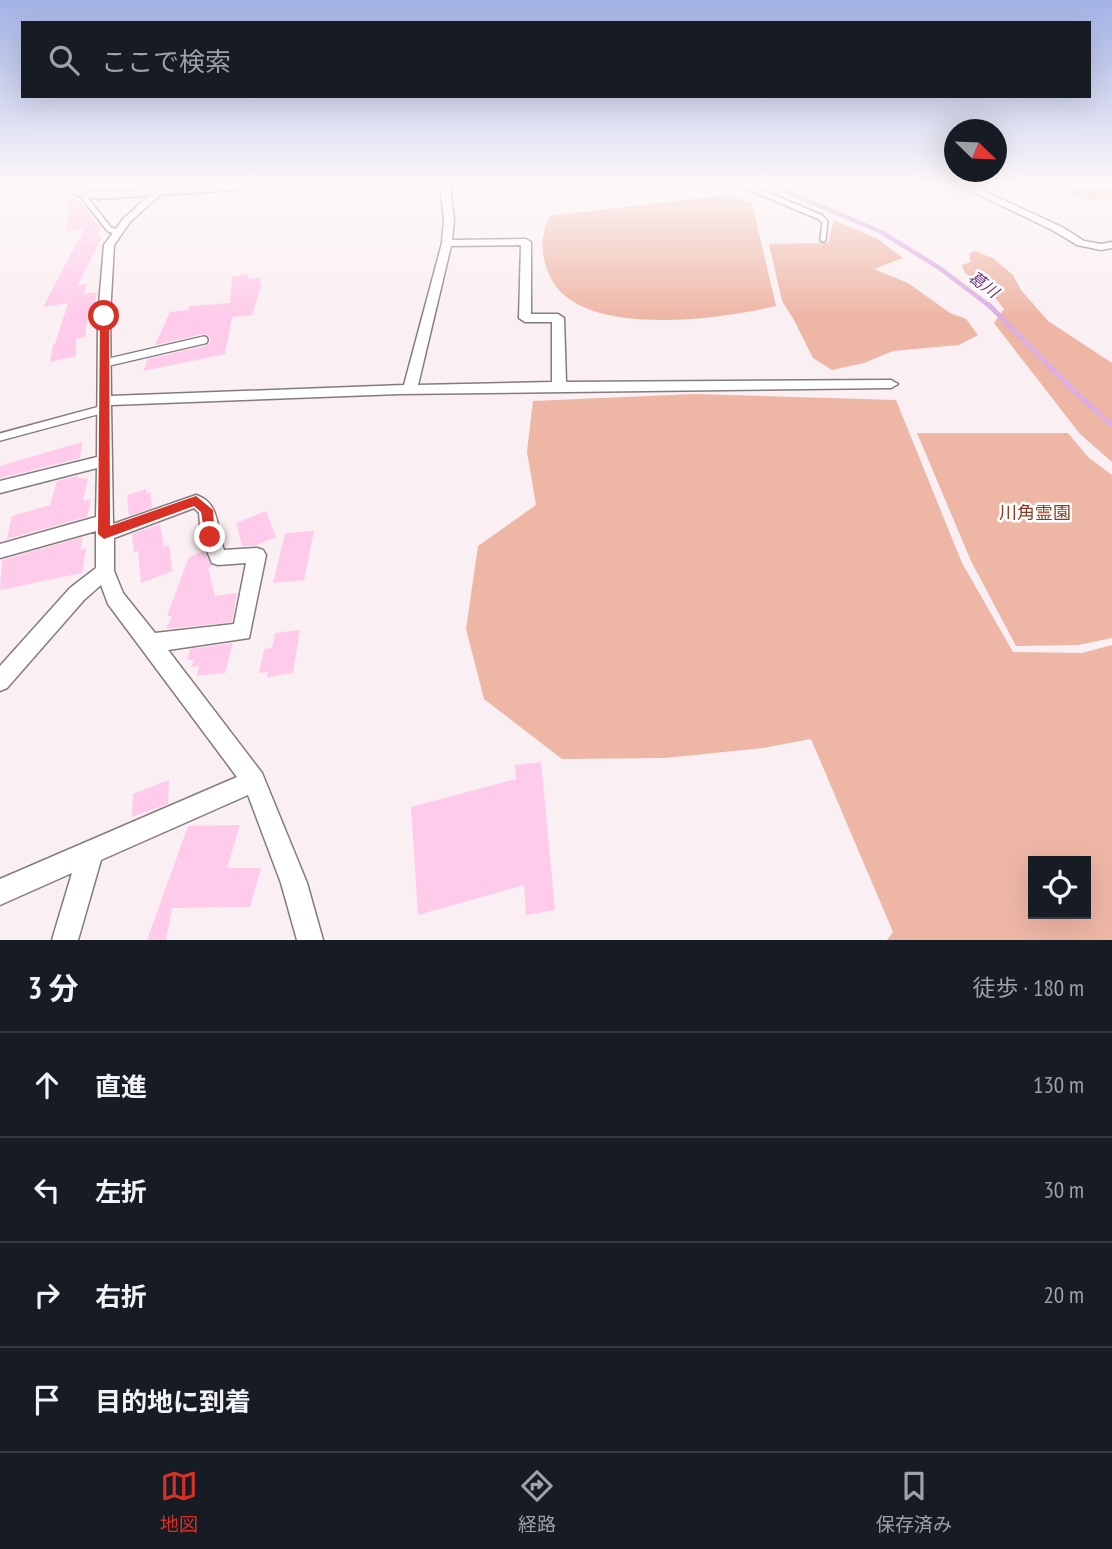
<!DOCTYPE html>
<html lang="ja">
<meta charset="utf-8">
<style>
:root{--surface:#171b24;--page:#20242c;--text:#f1f3f6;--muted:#9ea1a6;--line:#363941;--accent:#d93025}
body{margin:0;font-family:"PT Sans Narrow","Noto Sans JP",sans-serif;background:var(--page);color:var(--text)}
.controls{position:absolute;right:21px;bottom:21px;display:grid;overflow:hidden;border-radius:0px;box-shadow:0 7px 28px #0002}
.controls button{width:63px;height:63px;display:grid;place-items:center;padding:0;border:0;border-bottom:2px solid var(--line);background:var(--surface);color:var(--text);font:35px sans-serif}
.compass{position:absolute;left:944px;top:119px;width:63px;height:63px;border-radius:50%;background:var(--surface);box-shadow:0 7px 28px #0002;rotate:113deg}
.stop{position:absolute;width:21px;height:21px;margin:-16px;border:5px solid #d93025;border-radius:50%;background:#fff}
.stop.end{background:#d93025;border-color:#fff;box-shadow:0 2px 7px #0008}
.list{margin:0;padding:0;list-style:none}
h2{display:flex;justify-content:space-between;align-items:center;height:91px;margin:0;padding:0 28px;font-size:30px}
h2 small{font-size:23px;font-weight:400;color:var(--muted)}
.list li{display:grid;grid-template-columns:46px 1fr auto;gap:21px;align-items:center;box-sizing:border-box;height:105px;padding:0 28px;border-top:2px solid var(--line)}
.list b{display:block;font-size:26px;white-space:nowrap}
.list em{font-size:23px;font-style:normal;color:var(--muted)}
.icon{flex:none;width:38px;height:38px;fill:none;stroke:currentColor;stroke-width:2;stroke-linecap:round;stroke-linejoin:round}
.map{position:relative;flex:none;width:1112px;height:940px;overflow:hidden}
.search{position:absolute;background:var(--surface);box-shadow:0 7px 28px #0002;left:21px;right:21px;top:21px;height:77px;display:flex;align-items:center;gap:18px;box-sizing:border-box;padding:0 24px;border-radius:0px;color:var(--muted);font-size:26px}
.sheet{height:511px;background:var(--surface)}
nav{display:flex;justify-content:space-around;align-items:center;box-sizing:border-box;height:98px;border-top:2px solid var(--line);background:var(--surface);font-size:19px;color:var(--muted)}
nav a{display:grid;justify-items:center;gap:4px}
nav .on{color:var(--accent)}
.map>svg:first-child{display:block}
.green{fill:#eeb6a5;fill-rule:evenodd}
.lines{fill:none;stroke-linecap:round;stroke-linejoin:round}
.stream-far1{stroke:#dcaee1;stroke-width:4.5}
.stream{stroke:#dcaee1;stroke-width:5}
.building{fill:#fecbea}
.lane-far1-casing{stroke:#847b7d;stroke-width:8}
.lane-casing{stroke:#847b7d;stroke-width:10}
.street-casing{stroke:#847b7d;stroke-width:3}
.secondary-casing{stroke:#847b7d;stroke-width:3}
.lane-far1{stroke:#fff;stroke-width:5}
.lane{stroke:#fff;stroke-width:7}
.street{fill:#fff;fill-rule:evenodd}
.secondary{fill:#fbe0e0;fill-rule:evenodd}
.route{fill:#d93025}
.labels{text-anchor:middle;stroke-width:5;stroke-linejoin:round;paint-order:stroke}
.far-water-label{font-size:16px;font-style:italic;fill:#68306f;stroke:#fff}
.park-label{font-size:18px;fill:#8b3a21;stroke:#fff}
</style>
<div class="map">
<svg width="1112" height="940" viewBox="0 0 1112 940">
<rect width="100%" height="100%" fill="#faeff2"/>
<path class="green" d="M 1060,186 L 1112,186 L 1112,201 L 1099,198 L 1090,201 L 1059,188 Z
M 727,195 L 752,203 L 776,306 C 721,319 573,341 548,272 C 540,251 541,237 549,216 Z
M 834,220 L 878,239 L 903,258 L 874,269 L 908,283 L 950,313 L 966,319 L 978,335 L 959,345 L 893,351 L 864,363 L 832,370 L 813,358 L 794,320 L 782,301 L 769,244 L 828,243 Z
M 975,251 L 994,259 L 1013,275 L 1021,290 L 1048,321 L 1112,363 L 1112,462 L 1080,434 L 994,323 L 1004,309 L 985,285 L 965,273 L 962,265 L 971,262 L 969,254 Z
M 694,394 L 896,400 L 962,563 L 1013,652 L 1082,653 L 1112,645 L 1112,940 L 887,940 L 893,932 L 811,739 L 763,748 L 665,758 L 562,759 L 484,699 L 466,629 L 478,546 L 536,505 L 527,452 L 533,401 ZM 1033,861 L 1086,861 L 1086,914 L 1033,914 Z
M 917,433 L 1068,433 L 1088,457 L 1112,475 L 1112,638 L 1078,645 L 1016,646 L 971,561 Z"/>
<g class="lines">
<path class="stream-far1" d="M 774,186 L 881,232 L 938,267 L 991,307"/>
<path class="stream" d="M 989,305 L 1075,392 L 1112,425"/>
</g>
<path class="building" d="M 70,197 L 79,200 L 101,228 L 97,238 L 102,237 L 78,285 L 87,284 L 84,294 L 97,292 L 93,312 L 88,313 L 85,337 L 76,339 L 76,356 L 50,362 L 53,345 L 55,344 L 68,303 L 43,307 L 85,227 L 67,231 Z
M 248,274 L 248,279 L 260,277 L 260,283 L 262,283 L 252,315 L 232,317 L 225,354 L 143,371 L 148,359 L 205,346 L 210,342 L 209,336 L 203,334 L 155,345 L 170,312 L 188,310 L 190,306 L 230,303 L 232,277 Z
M 82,442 L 80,458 L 0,478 L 0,466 Z
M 78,476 L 78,478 L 88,479 L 83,501 L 91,499 L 87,517 L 7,539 L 12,516 L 50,505 L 57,481 Z
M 146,489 L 147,493 L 150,492 L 152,508 L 129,516 L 127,495 Z
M 266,511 L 276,537 L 254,546 L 242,546 L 236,523 Z
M 160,524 L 164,547 L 169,545 L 172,571 L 141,583 L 138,551 L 134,553 L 132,534 Z
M 314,531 L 304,580 L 273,583 L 285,533 Z
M 83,537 L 80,550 L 86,548 L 82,573 L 0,590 L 2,560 Z
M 204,551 L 212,566 L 208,568 L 215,596 L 237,593 L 232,622 L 166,629 L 172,616 L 167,616 L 189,557 Z
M 300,630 L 293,673 L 267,677 L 268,672 L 259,673 L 264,649 L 272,648 L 275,633 Z
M 233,643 L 225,673 L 197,676 L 199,666 L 191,667 L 194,660 L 187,660 L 190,649 Z
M 541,762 L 555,910 L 526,915 L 524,885 L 418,915 L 411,807 L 516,779 L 515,765 Z
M 169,780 L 168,804 L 132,817 L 133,794 Z
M 240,825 L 227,868 L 261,868 L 250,907 L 172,908 L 166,940 L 147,940 L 188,826 Z"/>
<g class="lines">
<defs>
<path id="lane-far1" d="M 746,186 L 820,217 L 825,222 L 823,239
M 80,192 L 109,229 L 116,232"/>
<path id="lane" d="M 105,363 L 204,340
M 0,437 L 104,409"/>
<path id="street" d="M 0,186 L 6,186 L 0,192 Z
M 160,186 L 170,186 L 130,222 L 114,245 L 110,316 L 111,396 L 404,385 L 442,243 L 444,219 L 440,186 L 450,186 L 454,219 L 452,240 L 526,239 L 531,242 L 531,314 L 558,314 L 564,318 L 566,382 L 891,380 L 898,384 L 891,388 L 399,394 L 111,405 L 113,524 L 196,495 C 221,503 216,529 224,550 L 257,548 L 263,550 L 266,555 L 249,638 L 168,650 L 262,773 L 307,883 L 323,940 L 297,940 L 281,883 L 248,795 L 101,860 L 78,940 L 52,940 L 72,873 L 0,905 L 0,879 L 237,777 L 108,604 L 101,585 L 84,600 L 7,688 L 0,691 L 0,666 L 70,588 L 96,568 L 96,531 L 0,558 L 0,544 L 96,517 L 97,468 L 0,493 L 0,481 L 97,457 L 98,316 L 104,245 L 124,218 ZM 521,245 L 519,318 L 525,322 L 552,322 L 552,382 L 418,385 L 451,246 ZM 194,508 L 199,513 L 201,537 L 212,563 L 218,565 L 246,563 L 234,624 L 155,633 L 123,593 L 114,571 L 114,538 Z
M 961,186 L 973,186 L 1062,227 L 1084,241 L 1101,244 L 1112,242 L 1112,248 L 1101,250 L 1077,245 L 1054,231 Z"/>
<path id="secondary" d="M 64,186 C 77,186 88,191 101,191 C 149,190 196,186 244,186 L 238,190 L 98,199 L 77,196 Z"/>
</defs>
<use href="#lane-far1" class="lane-far1-casing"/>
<use href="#lane" class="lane-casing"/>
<use href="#street" class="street-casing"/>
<use href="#secondary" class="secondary-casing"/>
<use href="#lane-far1" class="lane-far1"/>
<use href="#lane" class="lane"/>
<use href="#street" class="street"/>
<use href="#secondary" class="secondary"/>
</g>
<linearGradient id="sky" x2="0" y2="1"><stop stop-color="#a3b2e5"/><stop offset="0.58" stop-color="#fdf8f9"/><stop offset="1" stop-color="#fdf8f9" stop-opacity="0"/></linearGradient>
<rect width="1112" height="318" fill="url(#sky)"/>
<path class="route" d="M 104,313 L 109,316 L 110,526 L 196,496 L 213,510 L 215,541 L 206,541 L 201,512 L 194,506 L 104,539 L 98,534 L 100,316 Z"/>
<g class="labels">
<g class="far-water-label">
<text transform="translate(984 284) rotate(37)" y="6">葛川</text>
</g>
<g class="park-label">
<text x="1035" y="519">川角霊園</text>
</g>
</g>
</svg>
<div class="controls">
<button><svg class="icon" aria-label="locate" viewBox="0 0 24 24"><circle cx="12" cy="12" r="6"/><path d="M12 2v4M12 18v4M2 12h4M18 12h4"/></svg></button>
</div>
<svg class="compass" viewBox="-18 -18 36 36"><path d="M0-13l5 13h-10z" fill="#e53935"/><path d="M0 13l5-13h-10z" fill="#9ea1a6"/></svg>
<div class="stop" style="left:104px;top:316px"></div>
<div class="stop end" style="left:210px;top:537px"></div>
<div class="search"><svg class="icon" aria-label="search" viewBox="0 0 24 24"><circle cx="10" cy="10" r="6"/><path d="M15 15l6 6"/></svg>ここで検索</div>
</div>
<section class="sheet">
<h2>3 分<small>徒歩 · 180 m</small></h2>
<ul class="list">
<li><svg class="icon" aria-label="ahead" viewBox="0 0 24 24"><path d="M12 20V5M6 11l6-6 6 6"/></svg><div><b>直進</b></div><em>130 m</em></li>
<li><svg class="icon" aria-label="left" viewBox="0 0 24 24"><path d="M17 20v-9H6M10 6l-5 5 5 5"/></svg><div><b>左折</b></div><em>30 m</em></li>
<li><svg class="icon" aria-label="right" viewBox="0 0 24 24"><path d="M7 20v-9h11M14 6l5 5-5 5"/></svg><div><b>右折</b></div><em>20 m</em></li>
<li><svg class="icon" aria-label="arrive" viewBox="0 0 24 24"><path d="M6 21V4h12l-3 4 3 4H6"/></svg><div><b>目的地に到着</b></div></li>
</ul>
</section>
<nav>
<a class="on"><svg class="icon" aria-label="map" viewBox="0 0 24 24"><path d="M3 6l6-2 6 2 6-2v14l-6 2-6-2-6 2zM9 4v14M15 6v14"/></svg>地図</a>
<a><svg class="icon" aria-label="directions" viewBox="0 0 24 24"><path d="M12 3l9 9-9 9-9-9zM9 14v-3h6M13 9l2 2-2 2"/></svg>経路</a>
<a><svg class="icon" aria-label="saved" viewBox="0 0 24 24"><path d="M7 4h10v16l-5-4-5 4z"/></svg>保存済み</a>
</nav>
